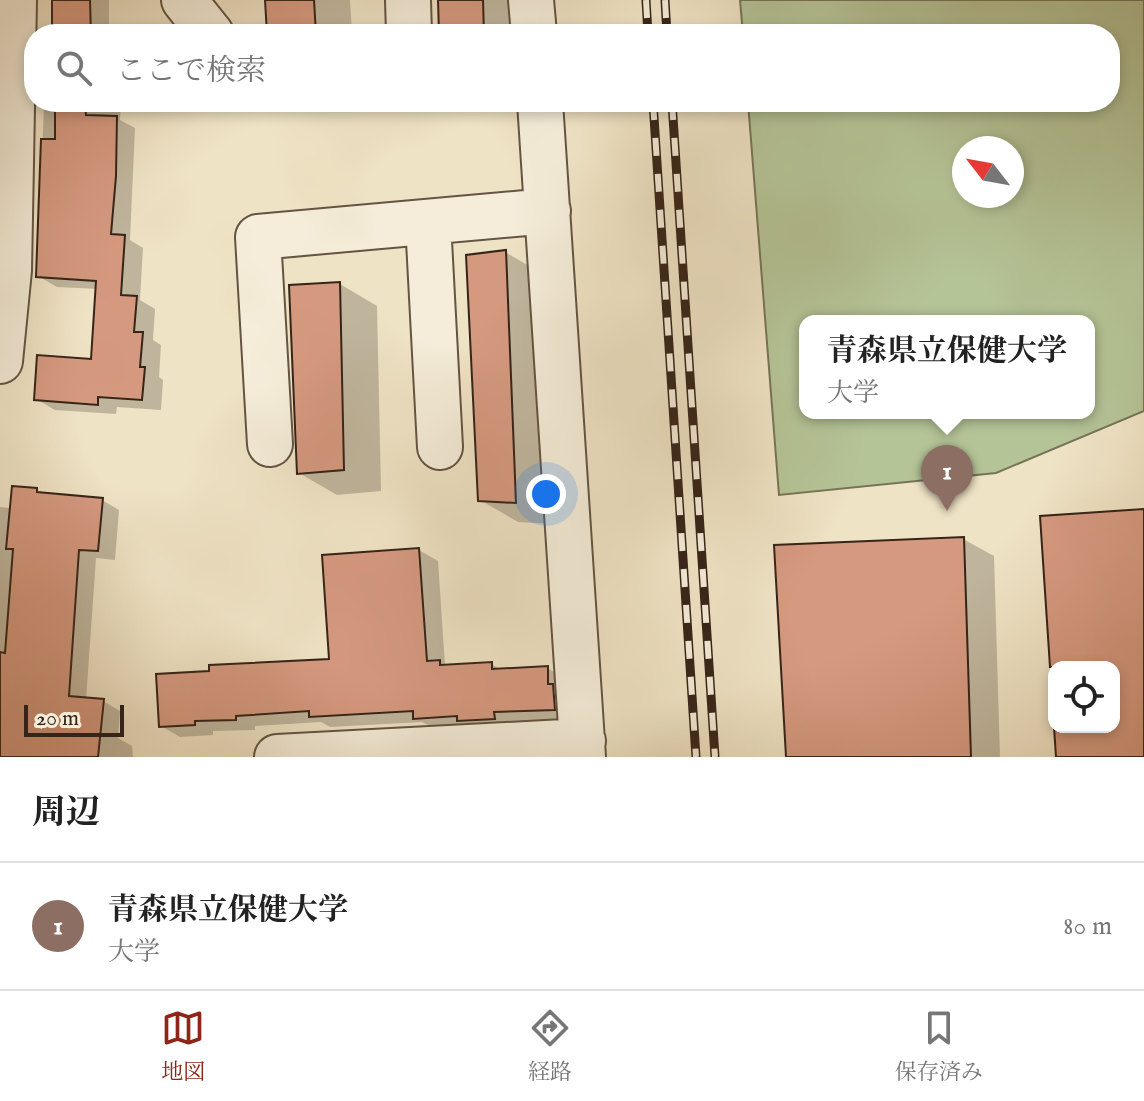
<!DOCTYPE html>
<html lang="ja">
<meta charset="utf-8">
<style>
:root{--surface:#fff;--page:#f6f6f6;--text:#222;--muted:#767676;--line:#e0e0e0;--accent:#8f2418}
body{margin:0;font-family:"IM FELL English","Noto Serif JP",serif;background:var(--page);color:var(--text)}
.controls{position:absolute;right:24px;bottom:24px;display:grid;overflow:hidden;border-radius:16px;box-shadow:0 4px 12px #0003}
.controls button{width:72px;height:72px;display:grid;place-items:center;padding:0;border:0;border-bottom:2px solid var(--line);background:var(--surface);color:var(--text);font:40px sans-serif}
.compass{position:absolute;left:952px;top:136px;width:72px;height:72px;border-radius:50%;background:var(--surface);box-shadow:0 4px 12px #0003;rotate:301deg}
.scale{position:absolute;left:24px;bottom:20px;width:100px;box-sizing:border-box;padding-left:8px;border:4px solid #362418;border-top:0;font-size:22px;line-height:28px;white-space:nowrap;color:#362418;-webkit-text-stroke:6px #f5edd9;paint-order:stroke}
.you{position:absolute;left:546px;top:494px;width:28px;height:28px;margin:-20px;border:6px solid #fff;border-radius:50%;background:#1a73e8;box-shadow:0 0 0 12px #1a73e833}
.badge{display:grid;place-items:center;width:52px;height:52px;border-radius:50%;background:var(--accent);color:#fff;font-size:26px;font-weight:700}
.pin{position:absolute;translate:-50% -66px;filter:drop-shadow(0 2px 4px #0008)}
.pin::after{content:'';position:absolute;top:42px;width:28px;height:24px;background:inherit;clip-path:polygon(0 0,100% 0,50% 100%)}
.popup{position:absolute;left:799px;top:315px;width:296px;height:104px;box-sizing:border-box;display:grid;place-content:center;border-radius:16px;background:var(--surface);filter:drop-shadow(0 2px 6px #0005);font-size:26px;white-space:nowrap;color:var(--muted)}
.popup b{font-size:30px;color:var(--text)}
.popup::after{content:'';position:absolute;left:50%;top:100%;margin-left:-16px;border:16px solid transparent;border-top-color:var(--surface)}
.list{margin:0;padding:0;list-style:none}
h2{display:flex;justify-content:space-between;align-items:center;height:104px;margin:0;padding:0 32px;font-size:34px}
h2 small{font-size:26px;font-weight:400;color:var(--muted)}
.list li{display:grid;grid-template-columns:52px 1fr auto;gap:24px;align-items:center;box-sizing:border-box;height:128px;padding:0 32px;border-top:2px solid var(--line)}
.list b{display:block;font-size:30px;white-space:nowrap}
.list p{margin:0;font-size:26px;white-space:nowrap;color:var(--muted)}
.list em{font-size:26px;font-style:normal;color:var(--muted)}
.icon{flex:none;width:44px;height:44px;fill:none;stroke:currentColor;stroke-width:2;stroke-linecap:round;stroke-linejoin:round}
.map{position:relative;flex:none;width:1144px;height:757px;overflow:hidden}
.search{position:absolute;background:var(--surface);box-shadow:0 4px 12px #0003;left:24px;right:24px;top:24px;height:88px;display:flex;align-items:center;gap:20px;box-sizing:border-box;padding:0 28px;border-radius:32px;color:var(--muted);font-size:30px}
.sheet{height:232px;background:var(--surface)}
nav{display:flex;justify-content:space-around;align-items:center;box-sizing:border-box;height:112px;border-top:2px solid var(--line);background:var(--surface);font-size:22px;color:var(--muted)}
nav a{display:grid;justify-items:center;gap:4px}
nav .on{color:var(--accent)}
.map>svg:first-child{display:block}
.green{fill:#b5c497;stroke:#767458;stroke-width:2;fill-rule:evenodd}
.shadow{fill:#0003}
.building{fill:#d59980;stroke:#362418;stroke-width:2}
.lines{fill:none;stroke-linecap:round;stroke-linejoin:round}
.minor-casing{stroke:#645443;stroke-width:48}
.minor{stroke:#f5edd9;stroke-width:44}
.rail-casing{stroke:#362418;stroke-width:9}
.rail{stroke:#f5edd9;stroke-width:6;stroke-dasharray:18;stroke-linecap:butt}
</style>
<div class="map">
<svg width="1144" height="757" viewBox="0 0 1144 757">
<rect width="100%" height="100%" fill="#efe3c5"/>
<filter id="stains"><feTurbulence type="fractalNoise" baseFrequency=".0025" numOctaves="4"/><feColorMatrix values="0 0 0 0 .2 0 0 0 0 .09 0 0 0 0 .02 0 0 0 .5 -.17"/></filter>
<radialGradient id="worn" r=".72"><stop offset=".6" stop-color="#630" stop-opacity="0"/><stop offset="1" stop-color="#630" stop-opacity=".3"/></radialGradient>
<path class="green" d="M 740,0 L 1144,0 L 1144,411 L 996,473 L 779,495 L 748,102 L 1110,102 L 1110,34 L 743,34 ZM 964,148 L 1012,148 L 1012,196 L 964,196 ZM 805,321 L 1089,321 L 1089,413 L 805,413 Z"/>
<path class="shadow" d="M 53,0 L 109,0 L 109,34 L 54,34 Z
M 267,0 L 350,0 L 352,34 L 269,34 Z
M 440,0 L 520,0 L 521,34 L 441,34 Z
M 44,102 L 121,102 L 120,120 L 135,128 L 130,240 L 143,248 L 140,300 L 155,309 L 153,340 L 161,345 L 159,377 L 163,380 L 161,410 L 117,407 L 116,414 L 55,410 L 36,399 L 93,361 L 98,289 L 57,287 L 38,276 Z
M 505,252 L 543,274 L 553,524 L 518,522 L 480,500 Z
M 340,284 L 377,306 L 381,491 L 337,495 L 299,473 Z
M 37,490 L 46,495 L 102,500 L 119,510 L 115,560 L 96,558 L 86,700 L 103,701 L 120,711 L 118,738 L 132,746 L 133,757 L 0,757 L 0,507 L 11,508 Z
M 1144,511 L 1144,757 L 1058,757 L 1056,727 L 1114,727 L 1114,667 L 1054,667 L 1054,698 L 1042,518 Z
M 963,539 L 994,556 L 1000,757 L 788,757 Z
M 419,550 L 438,561 L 445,665 L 491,664 L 502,670 L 547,668 L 566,679 L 573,720 L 513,722 L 513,729 L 434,728 L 422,722 L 330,727 L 321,722 L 255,726 L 255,730 L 213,731 L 213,735 L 180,737 L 161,726 L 331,661 Z"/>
<path class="building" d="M 52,0 L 90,0 L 91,34 L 52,34 Z
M 265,0 L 314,0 L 316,34 L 267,34 Z
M 438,0 L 483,0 L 484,34 L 439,34 Z
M 55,102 L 85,102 L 86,115 L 117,116 L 116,176 L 111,234 L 125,235 L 121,295 L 137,296 L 134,332 L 143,332 L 140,367 L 145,367 L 142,400 L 98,397 L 98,405 L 34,400 L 37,355 L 91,359 L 96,281 L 36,277 L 41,139 L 55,139 Z
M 506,250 L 516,503 L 478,501 L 466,255 Z
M 340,282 L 344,470 L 297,474 L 289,285 Z
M 12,486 L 37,488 L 37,492 L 103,498 L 98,551 L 79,550 L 69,696 L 104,699 L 98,757 L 0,757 L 0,652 L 5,653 L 13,549 L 6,549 Z
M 1144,509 L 1144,757 L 1056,757 L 1054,727 L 1114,727 L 1114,667 L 1050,667 L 1040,516 Z
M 964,537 L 971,757 L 786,757 L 774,545 Z
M 419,548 L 427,661 L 440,660 L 440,665 L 492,662 L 492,669 L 548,666 L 548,684 L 553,684 L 555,710 L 494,712 L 495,719 L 457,721 L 457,716 L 413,719 L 413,711 L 309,717 L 309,711 L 236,716 L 236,720 L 195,721 L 195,725 L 159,727 L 156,674 L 209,671 L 209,665 L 329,659 L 322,555 Z"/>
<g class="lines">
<defs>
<path id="minor" d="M 184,0 L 211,34
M 408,0 L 409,34
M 531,0 L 534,34
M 540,102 L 583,757
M 428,222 L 440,447
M 0,361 L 9,270 L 14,0
M 270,444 L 258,237 L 548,211
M 277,757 L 583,741"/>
</defs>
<use href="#minor" class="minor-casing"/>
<use href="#minor" class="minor"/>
<defs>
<path id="rail" d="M 646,0 L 648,34
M 665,0 L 667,34
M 653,102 L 696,757
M 672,102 L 715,757"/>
</defs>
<use href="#rail" class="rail-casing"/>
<use href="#rail" class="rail"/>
</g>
<rect width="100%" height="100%" filter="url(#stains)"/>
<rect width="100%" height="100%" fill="url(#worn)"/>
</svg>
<div class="controls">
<button><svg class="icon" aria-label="locate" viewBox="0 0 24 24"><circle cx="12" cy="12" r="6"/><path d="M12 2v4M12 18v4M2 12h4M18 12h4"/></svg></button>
</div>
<svg class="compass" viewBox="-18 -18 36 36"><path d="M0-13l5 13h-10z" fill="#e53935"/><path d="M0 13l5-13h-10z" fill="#767676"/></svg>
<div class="scale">20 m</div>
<div class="you"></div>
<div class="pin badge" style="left:947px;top:511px;background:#8d6e63">1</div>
<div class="popup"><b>青森県立保健大学</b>大学</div>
<div class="search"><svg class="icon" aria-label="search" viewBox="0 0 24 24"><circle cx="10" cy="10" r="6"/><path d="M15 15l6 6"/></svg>ここで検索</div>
</div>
<section class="sheet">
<h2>周辺<small></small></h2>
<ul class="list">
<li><span class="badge" style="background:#8d6e63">1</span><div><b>青森県立保健大学</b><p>大学</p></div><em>80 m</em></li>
</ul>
</section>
<nav>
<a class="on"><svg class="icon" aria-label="map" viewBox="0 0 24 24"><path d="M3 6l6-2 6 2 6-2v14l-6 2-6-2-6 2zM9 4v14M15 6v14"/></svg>地図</a>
<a><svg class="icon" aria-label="directions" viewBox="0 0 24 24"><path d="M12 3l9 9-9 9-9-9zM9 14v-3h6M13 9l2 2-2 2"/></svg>経路</a>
<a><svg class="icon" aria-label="saved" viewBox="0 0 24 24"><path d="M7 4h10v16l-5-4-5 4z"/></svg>保存済み</a>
</nav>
